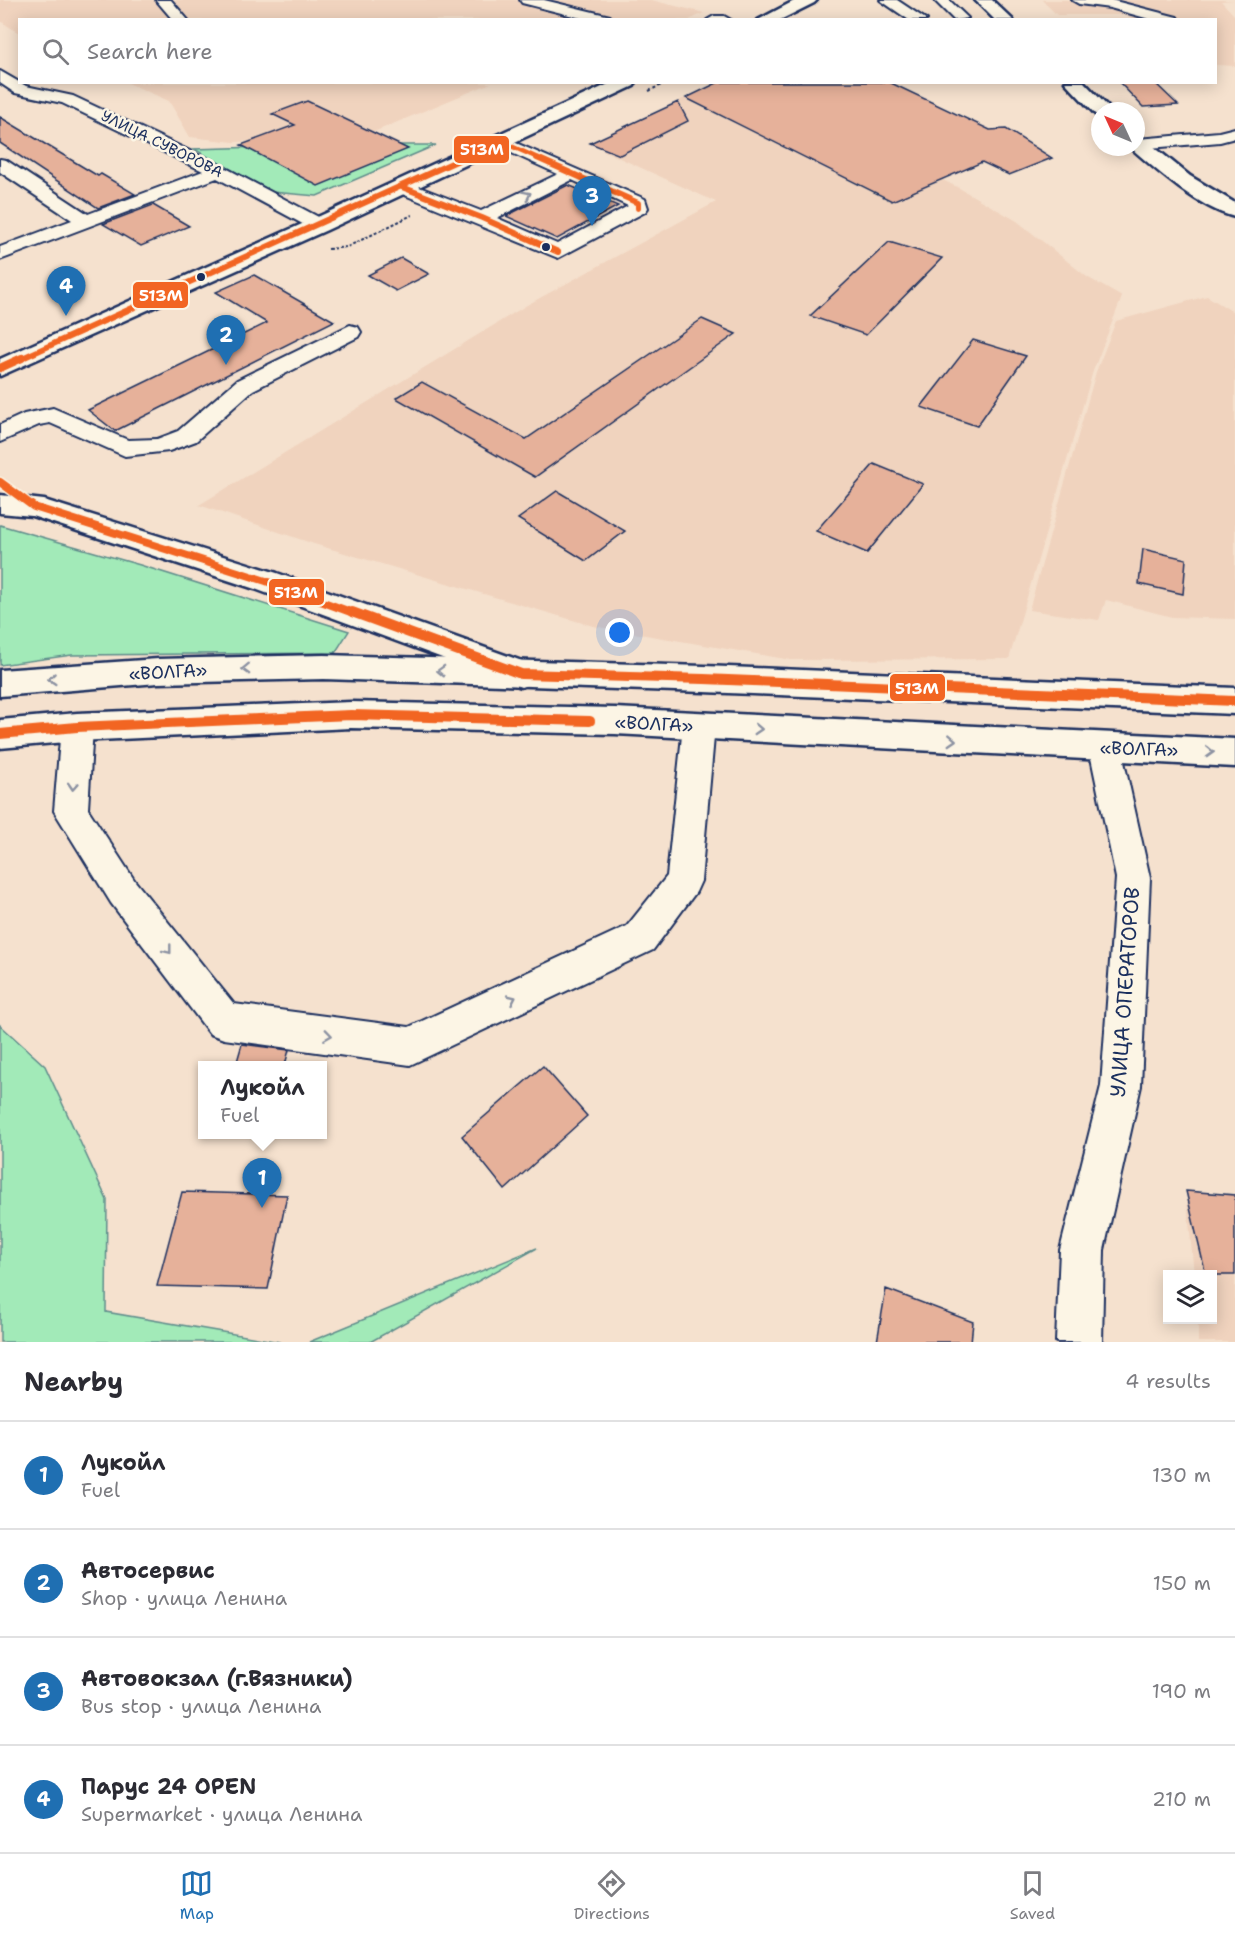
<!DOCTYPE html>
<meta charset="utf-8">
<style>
:root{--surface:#fff;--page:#f7f7f7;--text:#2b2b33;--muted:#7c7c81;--line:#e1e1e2;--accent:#1f6fb2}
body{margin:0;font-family:"Shantell Sans",sans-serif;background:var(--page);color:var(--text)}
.controls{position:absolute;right:18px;bottom:18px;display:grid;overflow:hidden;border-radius:0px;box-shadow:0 3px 15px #0003}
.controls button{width:54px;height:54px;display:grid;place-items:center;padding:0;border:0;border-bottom:2px solid var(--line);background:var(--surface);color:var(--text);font:30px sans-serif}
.compass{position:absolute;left:1091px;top:102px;width:54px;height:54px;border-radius:50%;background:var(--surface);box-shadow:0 3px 15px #0003;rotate:314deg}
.you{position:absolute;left:620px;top:633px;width:21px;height:21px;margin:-15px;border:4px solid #fff;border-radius:50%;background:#1a73e8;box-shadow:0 0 0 9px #1a73e833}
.badge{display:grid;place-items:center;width:39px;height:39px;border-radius:50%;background:var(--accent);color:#fff;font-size:20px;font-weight:700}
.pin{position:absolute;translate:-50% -50px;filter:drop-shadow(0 2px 3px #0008)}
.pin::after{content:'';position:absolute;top:32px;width:21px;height:18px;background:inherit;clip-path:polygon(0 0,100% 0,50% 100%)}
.popup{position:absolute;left:198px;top:1061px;width:129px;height:78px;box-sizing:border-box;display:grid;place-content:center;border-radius:0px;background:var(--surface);filter:drop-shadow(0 2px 4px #0005);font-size:20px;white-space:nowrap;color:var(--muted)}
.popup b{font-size:22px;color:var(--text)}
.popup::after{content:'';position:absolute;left:50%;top:100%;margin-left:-12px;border:12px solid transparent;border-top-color:var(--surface)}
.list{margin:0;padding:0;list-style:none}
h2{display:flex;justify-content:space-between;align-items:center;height:78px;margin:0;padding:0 24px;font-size:26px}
h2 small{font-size:20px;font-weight:400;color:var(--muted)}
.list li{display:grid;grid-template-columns:39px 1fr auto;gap:18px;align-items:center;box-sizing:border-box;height:108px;padding:0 24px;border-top:2px solid var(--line)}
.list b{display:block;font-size:22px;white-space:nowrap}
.list p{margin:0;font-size:20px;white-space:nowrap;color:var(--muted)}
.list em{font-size:20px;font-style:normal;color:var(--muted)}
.icon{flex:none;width:33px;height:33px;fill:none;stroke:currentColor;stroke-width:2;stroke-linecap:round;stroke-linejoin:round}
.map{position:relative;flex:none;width:1235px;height:1342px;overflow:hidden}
.search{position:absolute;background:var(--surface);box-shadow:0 3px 15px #0003;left:18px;right:18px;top:18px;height:66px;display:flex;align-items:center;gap:15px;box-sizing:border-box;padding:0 21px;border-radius:0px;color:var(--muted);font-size:22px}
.sheet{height:510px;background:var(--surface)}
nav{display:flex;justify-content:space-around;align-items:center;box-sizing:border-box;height:84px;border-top:2px solid var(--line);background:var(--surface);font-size:16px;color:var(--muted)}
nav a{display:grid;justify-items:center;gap:3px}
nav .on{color:var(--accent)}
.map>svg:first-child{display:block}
.built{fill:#f0d3be}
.green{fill:#a2eab8;stroke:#5e8c8b;stroke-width:1.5}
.building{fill:#e6b19a;stroke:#1b2f5e;stroke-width:1.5}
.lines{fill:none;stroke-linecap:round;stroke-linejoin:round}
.minor-casing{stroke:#1b2f5e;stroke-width:4}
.major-casing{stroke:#1b2f5e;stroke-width:5}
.highway-casing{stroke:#1b2f5e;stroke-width:5}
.path{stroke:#1b2f5e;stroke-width:2;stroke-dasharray:3 2;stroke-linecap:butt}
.minor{fill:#fcf5e5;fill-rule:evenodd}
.major{fill:#fcf5e5;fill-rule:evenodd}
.highway{fill:#fcf5e5;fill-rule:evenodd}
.bus-1-far3-casing{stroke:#fcf5e5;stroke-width:7}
.bus-1-far2-casing{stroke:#fcf5e5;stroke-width:9}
.bus-1-far1-casing{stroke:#fcf5e5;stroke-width:11}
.bus-1-casing{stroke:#fcf5e5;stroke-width:14}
.bus-1-far3{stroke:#f26522;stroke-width:4.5}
.bus-1-far2{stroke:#f26522;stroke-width:6}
.bus-1-far1{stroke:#f26522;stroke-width:8}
.bus-1{stroke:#f26522;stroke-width:10}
.oneway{stroke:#8c92a2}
.bus-dot{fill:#1b2f5e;stroke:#fcf5e5;stroke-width:2}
.labels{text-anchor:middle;stroke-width:5;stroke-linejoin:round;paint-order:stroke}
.far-street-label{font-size:15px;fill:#1b2f5e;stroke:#fcf5e5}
.street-label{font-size:18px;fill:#1b2f5e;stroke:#fcf5e5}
.near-street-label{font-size:21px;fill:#1b2f5e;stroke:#fcf5e5}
.line-badge{stroke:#fcf5e5;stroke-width:2}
.badge-label{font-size:16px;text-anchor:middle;font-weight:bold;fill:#fff}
</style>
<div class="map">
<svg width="1235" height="1342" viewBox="0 0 1235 1342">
<rect width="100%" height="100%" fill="#f5e1ce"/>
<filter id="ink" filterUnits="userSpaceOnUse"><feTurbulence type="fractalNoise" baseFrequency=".0167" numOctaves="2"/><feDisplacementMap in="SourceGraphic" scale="12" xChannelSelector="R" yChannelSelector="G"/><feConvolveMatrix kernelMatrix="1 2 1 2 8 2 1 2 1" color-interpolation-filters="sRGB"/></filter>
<g filter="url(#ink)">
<path class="built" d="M 0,0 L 651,0 L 704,13 L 689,20 L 20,20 L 19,33 L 0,21 Z
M 1042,0 L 1235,0 L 1221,1 L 1235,16 L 1235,66 L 1216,65 L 1216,20 L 1138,20 L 1125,15 L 1057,15 Z
M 128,83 L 491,83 L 364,136 L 234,142 L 190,137 L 169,101 Z
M 717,83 L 746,83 L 959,188 L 1017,221 L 1087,277 L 1122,297 L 1093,371 L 1009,659 L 791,660 L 593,626 L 314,544 L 199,505 L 527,305 L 716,202 L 602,150 L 677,113 L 666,107 Z
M 1207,296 L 1235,313 L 1235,619 L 1172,617 L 1106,600 L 1099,620 L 1029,610 L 1096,372 L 1116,321 Z
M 1186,1191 L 1235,1195 L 1235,1342 L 1198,1342 L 1198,1320 L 1212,1320 L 1212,1274 L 1194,1274 Z"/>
<path class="green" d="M 335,145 L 436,145 L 317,196 L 272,192 L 194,149 Z
M 0,525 L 140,565 L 349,631 L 335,653 L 72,655 L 0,665 Z
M 0,1025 L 45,1066 L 107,1200 L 106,1312 L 280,1342 L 0,1342 Z
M 537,1248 L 370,1342 L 309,1342 Z"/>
<path class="building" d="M 719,82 L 889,82 L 990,130 L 1006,129 L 1052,158 L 1009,175 L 982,162 L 892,201 L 686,98 Z
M 1119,82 L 1154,82 L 1178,105 L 1143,107 Z
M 307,101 L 408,149 L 318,186 L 241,145 L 295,125 L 272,114 Z
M 678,102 L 688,121 L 620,155 L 590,143 Z
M 0,117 L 98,176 L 101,174 L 135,194 L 98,208 L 0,143 Z
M 568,185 L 618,206 L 557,239 L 506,216 Z
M 153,205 L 189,226 L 141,246 L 103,224 Z
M 889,242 L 942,258 L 866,335 L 810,316 Z
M 401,258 L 429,274 L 396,291 L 368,275 Z
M 254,275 L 334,321 L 115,431 L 88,410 L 267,323 L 216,292 Z
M 702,319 L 736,334 L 535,477 L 396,398 L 422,382 L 526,439 Z
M 973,340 L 1026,356 L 977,426 L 921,407 Z
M 874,464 L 923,484 L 867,553 L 816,531 Z
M 557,491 L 625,531 L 586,561 L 518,519 Z
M 1143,549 L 1186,559 L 1183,594 L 1139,584 Z
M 242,1044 L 289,1050 L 285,1065 L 236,1065 Z
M 543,1066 L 587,1116 L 505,1190 L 462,1136 Z
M 1186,1191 L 1235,1195 L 1235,1275 L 1206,1275 Z
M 182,1192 L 287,1195 L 268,1289 L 157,1286 Z
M 886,1289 L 973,1322 L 971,1342 L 877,1342 Z"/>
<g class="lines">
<defs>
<path id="minor" d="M 156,0 L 171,0 L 188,20 L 173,20 Z
M 520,0 L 544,0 L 610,16 L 612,19 L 589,20 L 522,3 Z
M 880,0 L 897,0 L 927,20 L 909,20 Z
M 934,0 L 949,0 L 968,18 L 954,20 Z
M 1072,0 L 1111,0 L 1177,17 L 1179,20 L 1153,20 L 1110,8 L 1079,4 Z
M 714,16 L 724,16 L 731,20 L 707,20 Z
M 0,71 L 26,86 L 73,96 L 224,167 L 326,221 L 329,225 L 326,229 L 312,229 L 217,178 L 0,260 L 0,247 L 72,220 L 0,172 L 0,159 L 6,160 L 88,214 L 203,171 L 62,103 L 15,93 L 0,83 Z
M 1235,128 L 1235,138 L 1220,142 L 1138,149 L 1131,147 L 1136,147 L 1136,139 L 1138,139 L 1219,132 Z
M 500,136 L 645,199 L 648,208 L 645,212 L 558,258 L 395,191 L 393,187 L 395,183 L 409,183 L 481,211 L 558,174 L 494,145 L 491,141 L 494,137 ZM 572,180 L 628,206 L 557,244 L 497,218 Z
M 350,325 L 358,327 L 361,332 L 358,337 L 253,390 L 196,441 L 169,451 L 125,456 L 50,423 L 39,425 L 0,442 L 0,425 L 24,414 L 53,408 L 128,440 L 157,439 L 178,431 L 237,380 Z
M 699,714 L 710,717 L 715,726 L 701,881 L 696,892 L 653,950 L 410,1065 L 224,1039 L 210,1034 L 111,903 L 54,811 L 61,727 L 66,718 L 77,715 L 88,718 L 93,727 L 88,809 L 135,881 L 234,1004 L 409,1027 L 627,926 L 667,876 L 683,726 L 688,717 Z
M 1105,735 L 1116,739 L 1121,748 L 1150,878 L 1141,1086 L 1104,1250 L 1102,1342 L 1056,1342 L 1060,1250 L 1101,1086 L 1116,878 L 1089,748 L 1094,739 Z"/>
<path id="major" d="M 796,0 L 817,0 L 814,3 L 780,20 L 758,20 Z
M 975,0 L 992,0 L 1013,20 L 995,20 Z
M 613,82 L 636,82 L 634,86 L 327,230 L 0,376 L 0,359 L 311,220 Z
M 1065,82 L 1084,82 L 1112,111 L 1100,111 L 1100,116 L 1096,115 Z
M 1136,136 L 1143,138 L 1190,176 L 1235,203 L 1235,217 C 1199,208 1157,171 1130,147 L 1136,147 Z
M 0,495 L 44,500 L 277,573 L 533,665 L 538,674 L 533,683 L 521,687 L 255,589 L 32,516 L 0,513 Z"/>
<path id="highway" d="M 324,655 L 704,666 L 1235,688 L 1235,714 L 704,692 L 324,679 L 158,683 L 0,696 L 0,670 L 158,659 Z
M 351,702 L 615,708 L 1235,739 L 1235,767 L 615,734 L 351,728 L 77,741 L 0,748 L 0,720 L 77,713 Z"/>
</defs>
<use href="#minor" class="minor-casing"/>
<use href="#major" class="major-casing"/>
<use href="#highway" class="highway-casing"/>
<path class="path" d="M 649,91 L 667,82
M 328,249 L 347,247 L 412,215"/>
<use href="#minor" class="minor"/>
<use href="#major" class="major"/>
<use href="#highway" class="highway"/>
<defs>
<path id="bus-1-far3" d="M 460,159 L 500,141 L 540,159"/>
<path id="bus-1-far2" d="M 537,158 L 638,203 L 638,208
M 402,187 L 482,218 L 558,252
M 18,360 L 463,158"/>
<path id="bus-1-far1" d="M 0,368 L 22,358
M 0,482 L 34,507 L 266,581 L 356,614"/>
<path id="bus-1" d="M 352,612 L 521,674 L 704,679 L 1235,701
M 0,734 L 77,727 L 351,715 L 590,721"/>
</defs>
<use href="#bus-1-far3" class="bus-1-far3-casing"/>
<use href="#bus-1-far2" class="bus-1-far2-casing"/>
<use href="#bus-1-far1" class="bus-1-far1-casing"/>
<use href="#bus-1" class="bus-1-casing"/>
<use href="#bus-1-far3" class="bus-1-far3"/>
<use href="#bus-1-far2" class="bus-1-far2"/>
<use href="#bus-1-far1" class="bus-1-far1"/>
<use href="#bus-1" class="bus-1"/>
</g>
<defs><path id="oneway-chevron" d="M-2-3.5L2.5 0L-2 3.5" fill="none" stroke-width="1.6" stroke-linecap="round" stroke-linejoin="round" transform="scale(1.5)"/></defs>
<g class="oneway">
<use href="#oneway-chevron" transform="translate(527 195) rotate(-27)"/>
<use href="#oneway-chevron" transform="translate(246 669) rotate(178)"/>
<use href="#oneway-chevron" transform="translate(441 671) rotate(-178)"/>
<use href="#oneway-chevron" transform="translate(52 679) rotate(176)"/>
<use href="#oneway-chevron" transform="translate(758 729) rotate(3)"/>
<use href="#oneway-chevron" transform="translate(952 740) rotate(3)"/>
<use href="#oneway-chevron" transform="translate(1210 752) rotate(2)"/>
<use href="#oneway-chevron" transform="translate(73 786) rotate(94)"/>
<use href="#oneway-chevron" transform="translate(168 950) rotate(52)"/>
<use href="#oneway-chevron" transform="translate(512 999) rotate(-25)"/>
<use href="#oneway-chevron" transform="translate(328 1035) rotate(8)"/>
</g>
</g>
<g class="bus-dot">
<circle cx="546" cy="247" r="5"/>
<circle cx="201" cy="277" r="5"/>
</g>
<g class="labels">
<g class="far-street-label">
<text transform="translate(162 144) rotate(26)" y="5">УЛИЦА СУВОРОВА</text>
</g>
<g class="street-label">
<text transform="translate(168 672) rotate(-3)" y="6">«ВОЛГА»</text>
<text transform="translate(654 724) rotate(3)" y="6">«ВОЛГА»</text>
<text transform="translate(1139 749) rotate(2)" y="6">«ВОЛГА»</text>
</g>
<g class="near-street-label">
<text transform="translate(1125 992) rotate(-86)" y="7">УЛИЦА ОПЕРАТОРОВ</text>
</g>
</g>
<g class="line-badge">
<rect x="453" y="135" width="57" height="29" rx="6" fill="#f26522"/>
<rect x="132" y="281" width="57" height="28" rx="6" fill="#f26522"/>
<rect x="268" y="578" width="57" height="28" rx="6" fill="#f26522"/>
<rect x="889" y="673" width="57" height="29" rx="6" fill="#f26522"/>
</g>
<g class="badge-label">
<text x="482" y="155">513М</text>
<text x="161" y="301">513М</text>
<text x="296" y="598">513М</text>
<text x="917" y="694">513М</text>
</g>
</svg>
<div class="controls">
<button><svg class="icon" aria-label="layers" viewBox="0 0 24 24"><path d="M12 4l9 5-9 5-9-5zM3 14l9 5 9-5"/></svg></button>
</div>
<svg class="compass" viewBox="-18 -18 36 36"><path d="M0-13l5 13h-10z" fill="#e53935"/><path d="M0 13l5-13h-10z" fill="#7c7c81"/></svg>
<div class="you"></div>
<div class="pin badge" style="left:262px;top:1208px">1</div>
<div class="popup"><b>Лукойл</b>Fuel</div>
<div class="pin badge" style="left:226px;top:365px">2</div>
<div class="pin badge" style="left:592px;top:226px">3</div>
<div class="pin badge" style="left:66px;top:316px">4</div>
<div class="search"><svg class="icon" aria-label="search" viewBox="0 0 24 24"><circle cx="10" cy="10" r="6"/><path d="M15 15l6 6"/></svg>Search here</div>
</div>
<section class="sheet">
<h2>Nearby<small>4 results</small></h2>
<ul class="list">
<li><span class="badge">1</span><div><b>Лукойл</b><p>Fuel</p></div><em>130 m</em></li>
<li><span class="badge">2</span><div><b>Автосервис</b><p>Shop · улица Ленина</p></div><em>150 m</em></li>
<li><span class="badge">3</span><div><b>Автовокзал (г.Вязники)</b><p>Bus stop · улица Ленина</p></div><em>190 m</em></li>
<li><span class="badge">4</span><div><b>Парус 24 OPEN</b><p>Supermarket · улица Ленина</p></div><em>210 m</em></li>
</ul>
</section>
<nav>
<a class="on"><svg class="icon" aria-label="map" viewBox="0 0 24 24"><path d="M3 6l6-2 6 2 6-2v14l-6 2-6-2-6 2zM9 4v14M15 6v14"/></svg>Map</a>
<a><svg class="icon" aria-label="directions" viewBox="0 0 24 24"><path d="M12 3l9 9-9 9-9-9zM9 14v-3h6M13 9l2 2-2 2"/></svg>Directions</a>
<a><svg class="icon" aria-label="saved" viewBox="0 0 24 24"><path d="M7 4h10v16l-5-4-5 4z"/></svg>Saved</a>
</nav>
